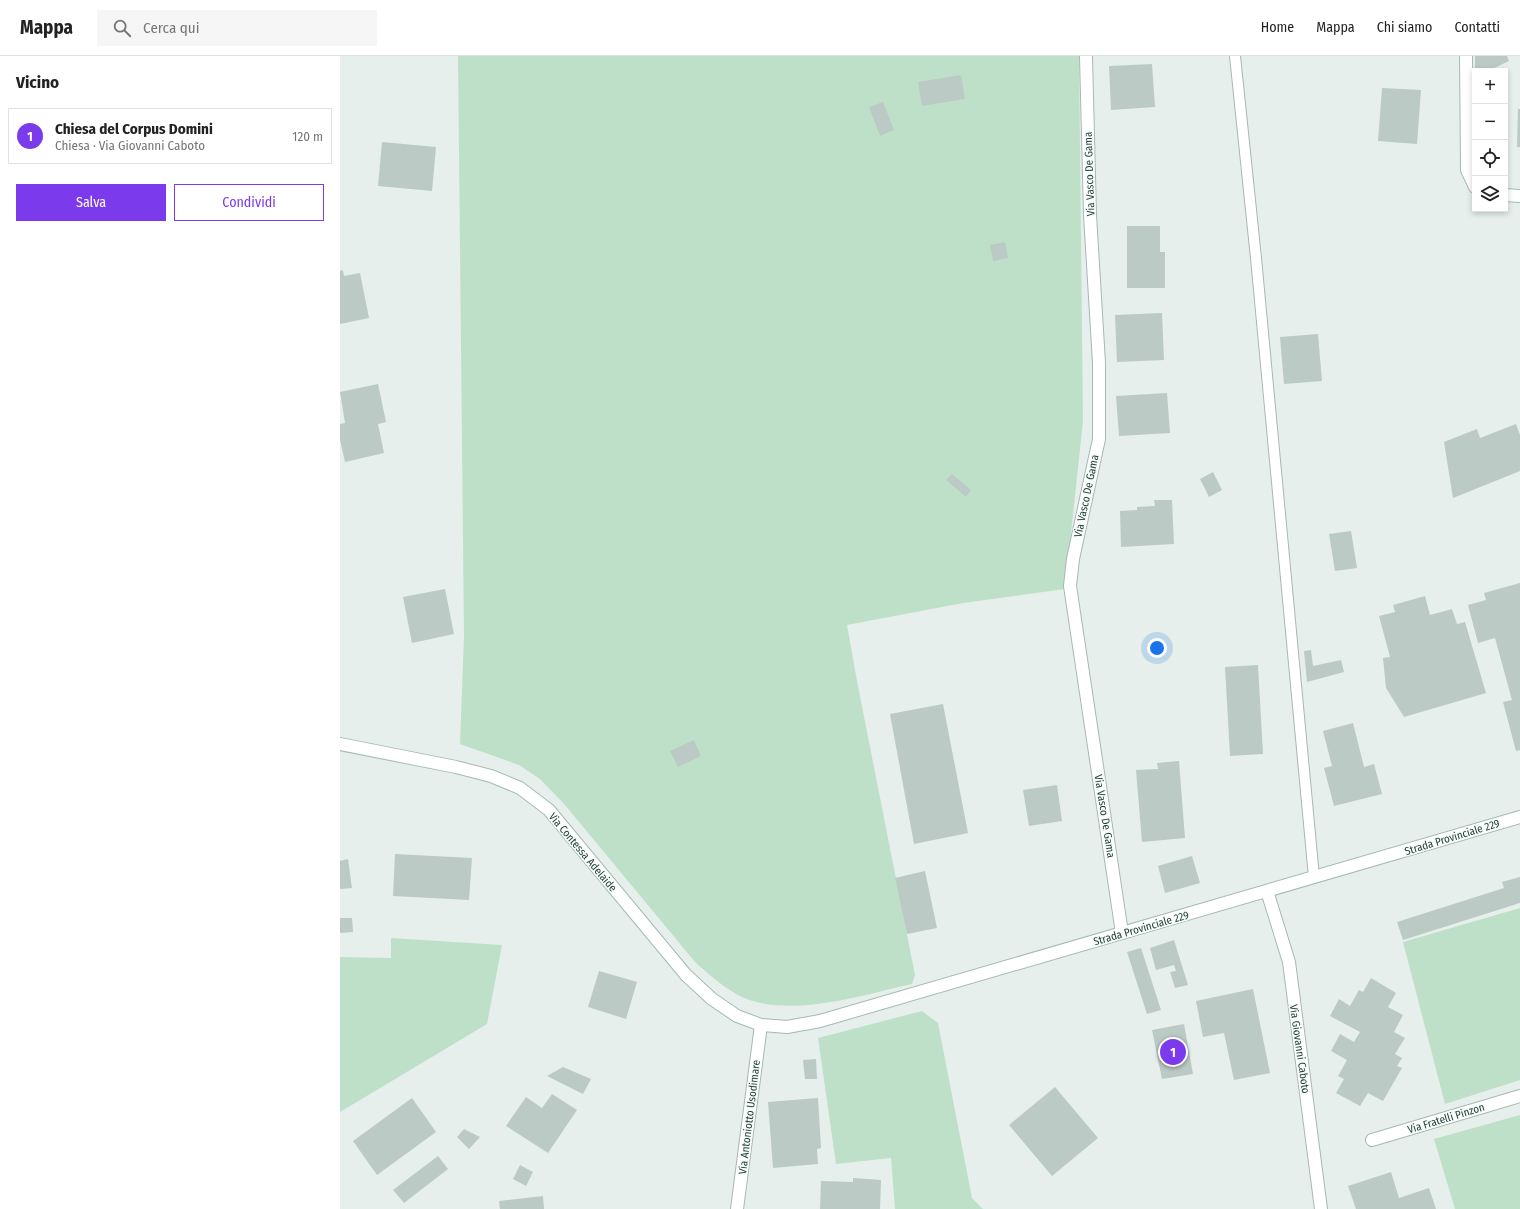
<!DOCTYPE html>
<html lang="it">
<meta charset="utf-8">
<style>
:root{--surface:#fff;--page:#f6f6f6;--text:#222;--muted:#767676;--line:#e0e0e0;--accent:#7c3aed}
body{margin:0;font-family:"Fira Sans Condensed",sans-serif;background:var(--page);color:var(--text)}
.controls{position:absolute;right:12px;top:12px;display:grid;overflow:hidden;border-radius:0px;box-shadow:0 2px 6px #0003}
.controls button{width:36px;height:36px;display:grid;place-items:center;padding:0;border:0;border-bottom:1px solid var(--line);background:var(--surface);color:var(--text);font:20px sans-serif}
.you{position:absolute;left:817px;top:592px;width:14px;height:14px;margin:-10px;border:3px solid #fff;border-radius:50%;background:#1a73e8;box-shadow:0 0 0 6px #1a73e833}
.badge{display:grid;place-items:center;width:26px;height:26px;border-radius:50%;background:var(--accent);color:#fff;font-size:13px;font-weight:700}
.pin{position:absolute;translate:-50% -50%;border:2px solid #fff;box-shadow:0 1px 4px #0006}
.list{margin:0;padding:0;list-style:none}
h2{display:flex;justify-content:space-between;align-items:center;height:52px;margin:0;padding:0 16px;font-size:17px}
h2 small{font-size:13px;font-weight:400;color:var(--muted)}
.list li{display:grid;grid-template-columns:26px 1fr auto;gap:12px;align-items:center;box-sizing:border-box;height:56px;margin:0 8px 8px;padding:0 8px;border:1px solid var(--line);border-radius:0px}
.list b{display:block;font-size:15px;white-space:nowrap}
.list p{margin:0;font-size:13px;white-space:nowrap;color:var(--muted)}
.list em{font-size:13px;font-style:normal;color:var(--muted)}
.actions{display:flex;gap:8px;padding:12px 16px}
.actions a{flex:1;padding:9px 0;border:1px solid var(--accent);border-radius:0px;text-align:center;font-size:14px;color:var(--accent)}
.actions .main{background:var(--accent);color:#fff}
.icon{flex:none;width:22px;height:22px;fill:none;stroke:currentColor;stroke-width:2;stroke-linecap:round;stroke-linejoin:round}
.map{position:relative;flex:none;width:1180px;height:1153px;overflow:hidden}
header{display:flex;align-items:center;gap:24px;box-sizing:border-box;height:56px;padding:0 20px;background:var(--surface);border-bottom:1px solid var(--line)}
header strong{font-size:19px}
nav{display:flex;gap:22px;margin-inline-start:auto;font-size:14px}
.search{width:280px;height:36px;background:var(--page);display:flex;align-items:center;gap:10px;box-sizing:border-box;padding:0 14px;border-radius:0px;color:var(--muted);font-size:15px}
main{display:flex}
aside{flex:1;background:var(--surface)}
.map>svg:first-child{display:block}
.green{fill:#bfe0c8}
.building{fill:#bbcac4}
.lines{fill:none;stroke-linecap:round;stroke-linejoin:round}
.lane-casing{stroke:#a8b8b2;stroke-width:12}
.street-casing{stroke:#a8b8b2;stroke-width:14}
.secondary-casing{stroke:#a4bbb3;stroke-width:14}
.lane{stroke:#fff;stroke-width:10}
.street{stroke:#fff;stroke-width:12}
.secondary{stroke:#fff;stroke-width:12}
.labels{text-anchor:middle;stroke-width:3;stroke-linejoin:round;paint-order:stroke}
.street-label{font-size:11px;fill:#24423a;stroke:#f7fbf9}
</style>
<header>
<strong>Mappa</strong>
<div class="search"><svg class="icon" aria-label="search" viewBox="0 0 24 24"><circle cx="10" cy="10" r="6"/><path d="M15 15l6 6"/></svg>Cerca qui</div>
<nav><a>Home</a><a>Mappa</a><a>Chi siamo</a><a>Contatti</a></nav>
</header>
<main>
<aside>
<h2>Vicino<small></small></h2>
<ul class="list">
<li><span class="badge">1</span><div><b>Chiesa del Corpus Domini</b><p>Chiesa · Via Giovanni Caboto</p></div><em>120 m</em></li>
</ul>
<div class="actions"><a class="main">Salva</a><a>Condividi</a></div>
</aside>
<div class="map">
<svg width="1180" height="1153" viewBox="0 0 1180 1153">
<rect width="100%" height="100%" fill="#e6efeb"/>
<path class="green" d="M 118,0 L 739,0 L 743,365 L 725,533 L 623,547 L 507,569 L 517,625 L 575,919 L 572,928 C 521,939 444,965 396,938 C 381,929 368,918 355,906 L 225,749 L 200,723 L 179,709 L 120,688 L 124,581 Z
M 1180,852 L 1180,1024 L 1105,1048 L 1063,886 Z
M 51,882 L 162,889 L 147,968 L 0,1056 L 0,901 L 51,902 Z
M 582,955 L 598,967 L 632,1142 L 643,1153 L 555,1153 L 551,1102 L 496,1108 L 478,982 Z
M 1180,1059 L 1180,1153 L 1115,1153 L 1094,1083 Z"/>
<path class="building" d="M 1135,0 L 1167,0 L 1169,5 L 1152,13 L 1152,15 L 1135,15 Z
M 812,8 L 815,51 L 771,54 L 769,10 Z
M 621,19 L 625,43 L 582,50 L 578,26 Z
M 1042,32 L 1081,34 L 1077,88 L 1038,85 Z
M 543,46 L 554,74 L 540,80 L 529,51 Z
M 1178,53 L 1180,53 L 1180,91 L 1177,91 Z
M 42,86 L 96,91 L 92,135 L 38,130 Z
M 787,170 L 820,170 L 820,196 L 825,196 L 825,232 L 787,232 Z
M 665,186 L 668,202 L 653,205 L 650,189 Z
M 3,214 L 4,220 L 20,217 L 29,262 L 0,268 L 0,215 Z
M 822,257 L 824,304 L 777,306 L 775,259 Z
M 978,278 L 982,325 L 944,328 L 940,281 Z
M 38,328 L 46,366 L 38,368 L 44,397 L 5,406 L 0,384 L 0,368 L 5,367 L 0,336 Z
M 827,337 L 830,377 L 779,380 L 776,340 Z
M 1176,368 L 1180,379 L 1180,415 L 1113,442 L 1104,386 L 1137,373 L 1140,382 Z
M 873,416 L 882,434 L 869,441 L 860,423 Z
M 612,418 L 631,434 L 626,441 L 606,424 Z
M 814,444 L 832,444 L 834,488 L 781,491 L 780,455 L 797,454 L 797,451 L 815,450 Z
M 1011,475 L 1017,512 L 995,515 L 989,478 Z
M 1180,527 L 1180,694 L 1176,695 L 1163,646 L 1172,644 L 1155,582 L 1138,587 L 1128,549 L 1146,544 L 1144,537 Z
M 105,533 L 114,578 L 72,587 L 63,541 Z
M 1085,540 L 1090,559 L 1112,553 L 1117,568 L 1125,566 L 1146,637 L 1064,661 L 1046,632 L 1043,602 L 1050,601 L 1039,560 L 1055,556 L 1053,549 Z
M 971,594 L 973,610 L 1001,604 L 1004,616 L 967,626 L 964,595 Z
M 918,609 L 923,698 L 890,700 L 885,611 Z
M 603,648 L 628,777 L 574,788 L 550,658 Z
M 1013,667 L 1024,711 L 1034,708 L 1042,738 L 994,750 L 984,712 L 992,710 L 983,675 Z
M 354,684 L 361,700 L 338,711 L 330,695 Z
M 839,705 L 845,782 L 802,786 L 796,714 L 818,713 L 817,707 Z
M 717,729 L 722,765 L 689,770 L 683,734 Z
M 55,798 L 132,802 L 129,844 L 53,840 Z
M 852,800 L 860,827 L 825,837 L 818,810 Z
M 8,803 L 12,832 L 0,833 L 0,805 Z
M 585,815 L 597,872 L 567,878 L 555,822 Z
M 1180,821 L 1180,847 L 1063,884 L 1057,866 L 1164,832 L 1162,826 Z
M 0,862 L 12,862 L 13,876 L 0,877 Z
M 834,884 L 848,929 L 835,932 L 830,916 L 836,915 L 834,909 L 816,914 L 810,892 Z
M 801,892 L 821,954 L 807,958 L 787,896 Z
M 259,915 L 297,926 L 286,963 L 248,951 Z
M 1031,922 L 1056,937 L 1048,951 L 1063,959 L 1054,976 L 1065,982 L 1055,998 L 1062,1002 L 1057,1010 L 1062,1012 L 1043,1045 L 1028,1037 L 1020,1050 L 996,1037 L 1004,1023 L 998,1020 L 1007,1004 L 991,995 L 1000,978 L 1014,986 L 1020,976 L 990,960 L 999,943 L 1010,950 L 1019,934 L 1023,936 Z
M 913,933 L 930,1017 L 894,1024 L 884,977 L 863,981 L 856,945 Z
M 844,968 L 853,1018 L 822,1023 L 812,974 Z
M 476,1003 L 477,1023 L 465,1023 L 463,1004 Z
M 223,1011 L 251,1023 L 243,1038 L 207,1020 Z
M 715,1031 L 758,1082 L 712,1120 L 669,1069 Z
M 212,1038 L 237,1054 L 208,1097 L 166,1070 L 186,1041 L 202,1052 Z
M 72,1042 L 96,1076 L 37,1119 L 13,1085 Z
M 478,1042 L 481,1092 L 477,1093 L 478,1108 L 433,1112 L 428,1046 Z
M 124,1073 L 140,1081 L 129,1093 L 117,1081 Z
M 98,1100 L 108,1113 L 64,1147 L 53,1134 Z
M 180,1109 L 193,1116 L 186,1130 L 173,1123 Z
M 1051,1116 L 1059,1142 L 1089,1132 L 1096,1153 L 1016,1153 L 1008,1130 Z
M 513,1122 L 541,1124 L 540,1153 L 480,1153 L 481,1125 L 513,1126 Z
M 203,1140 L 204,1153 L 160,1153 L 159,1145 Z"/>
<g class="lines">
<defs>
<path id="lane" d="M 895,0 L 916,202 L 974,821"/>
<path id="street" d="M 746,0 L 750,159 L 759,307 L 759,383 L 733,503 L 730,530 L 782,877
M 1126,0 L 1127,114 L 1135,131
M 1165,139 L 1180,140
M 927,835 L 949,906 L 981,1153
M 1032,1084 L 1180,1040
M 397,1153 L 421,969"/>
<path id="secondary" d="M 0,688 L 116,711 L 151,720 L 180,732 L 209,754 L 346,919 L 372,943 L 397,960 L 421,969 L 447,971 L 480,965 L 1180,761"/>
</defs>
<use href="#lane" class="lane-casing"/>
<use href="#street" class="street-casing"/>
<use href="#secondary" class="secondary-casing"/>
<use href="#lane" class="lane"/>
<use href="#street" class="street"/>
<use href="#secondary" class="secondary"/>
</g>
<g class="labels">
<g class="street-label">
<text transform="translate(749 118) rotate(-92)" y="4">Via Vasco De Gama</text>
<text transform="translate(746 440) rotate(-78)" y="4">Via Vasco De Gama</text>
<text transform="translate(765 760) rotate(81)" y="4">Via Vasco De Gama</text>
<text transform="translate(1112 781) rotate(-17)" y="4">Strada Provinciale 229</text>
<text transform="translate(243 796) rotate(50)" y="4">Via Contessa Adelaide</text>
<text transform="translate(801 872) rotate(-16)" y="4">Strada Provinciale 229</text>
<text transform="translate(960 993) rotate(82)" y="4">Via Giovanni Caboto</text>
<text transform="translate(409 1061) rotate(-83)" y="4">Via Antoniotto Usodimare</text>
<text transform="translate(1106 1062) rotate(-17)" y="4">Via Fratelli Pinzon</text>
</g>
</g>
</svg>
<div class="controls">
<button>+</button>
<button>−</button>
<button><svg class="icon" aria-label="locate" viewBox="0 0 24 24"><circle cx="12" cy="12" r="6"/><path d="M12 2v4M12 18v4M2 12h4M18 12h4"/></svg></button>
<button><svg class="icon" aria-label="layers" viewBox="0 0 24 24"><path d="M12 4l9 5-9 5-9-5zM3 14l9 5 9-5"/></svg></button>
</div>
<div class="you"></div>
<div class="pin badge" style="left:833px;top:996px">1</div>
</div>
</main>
